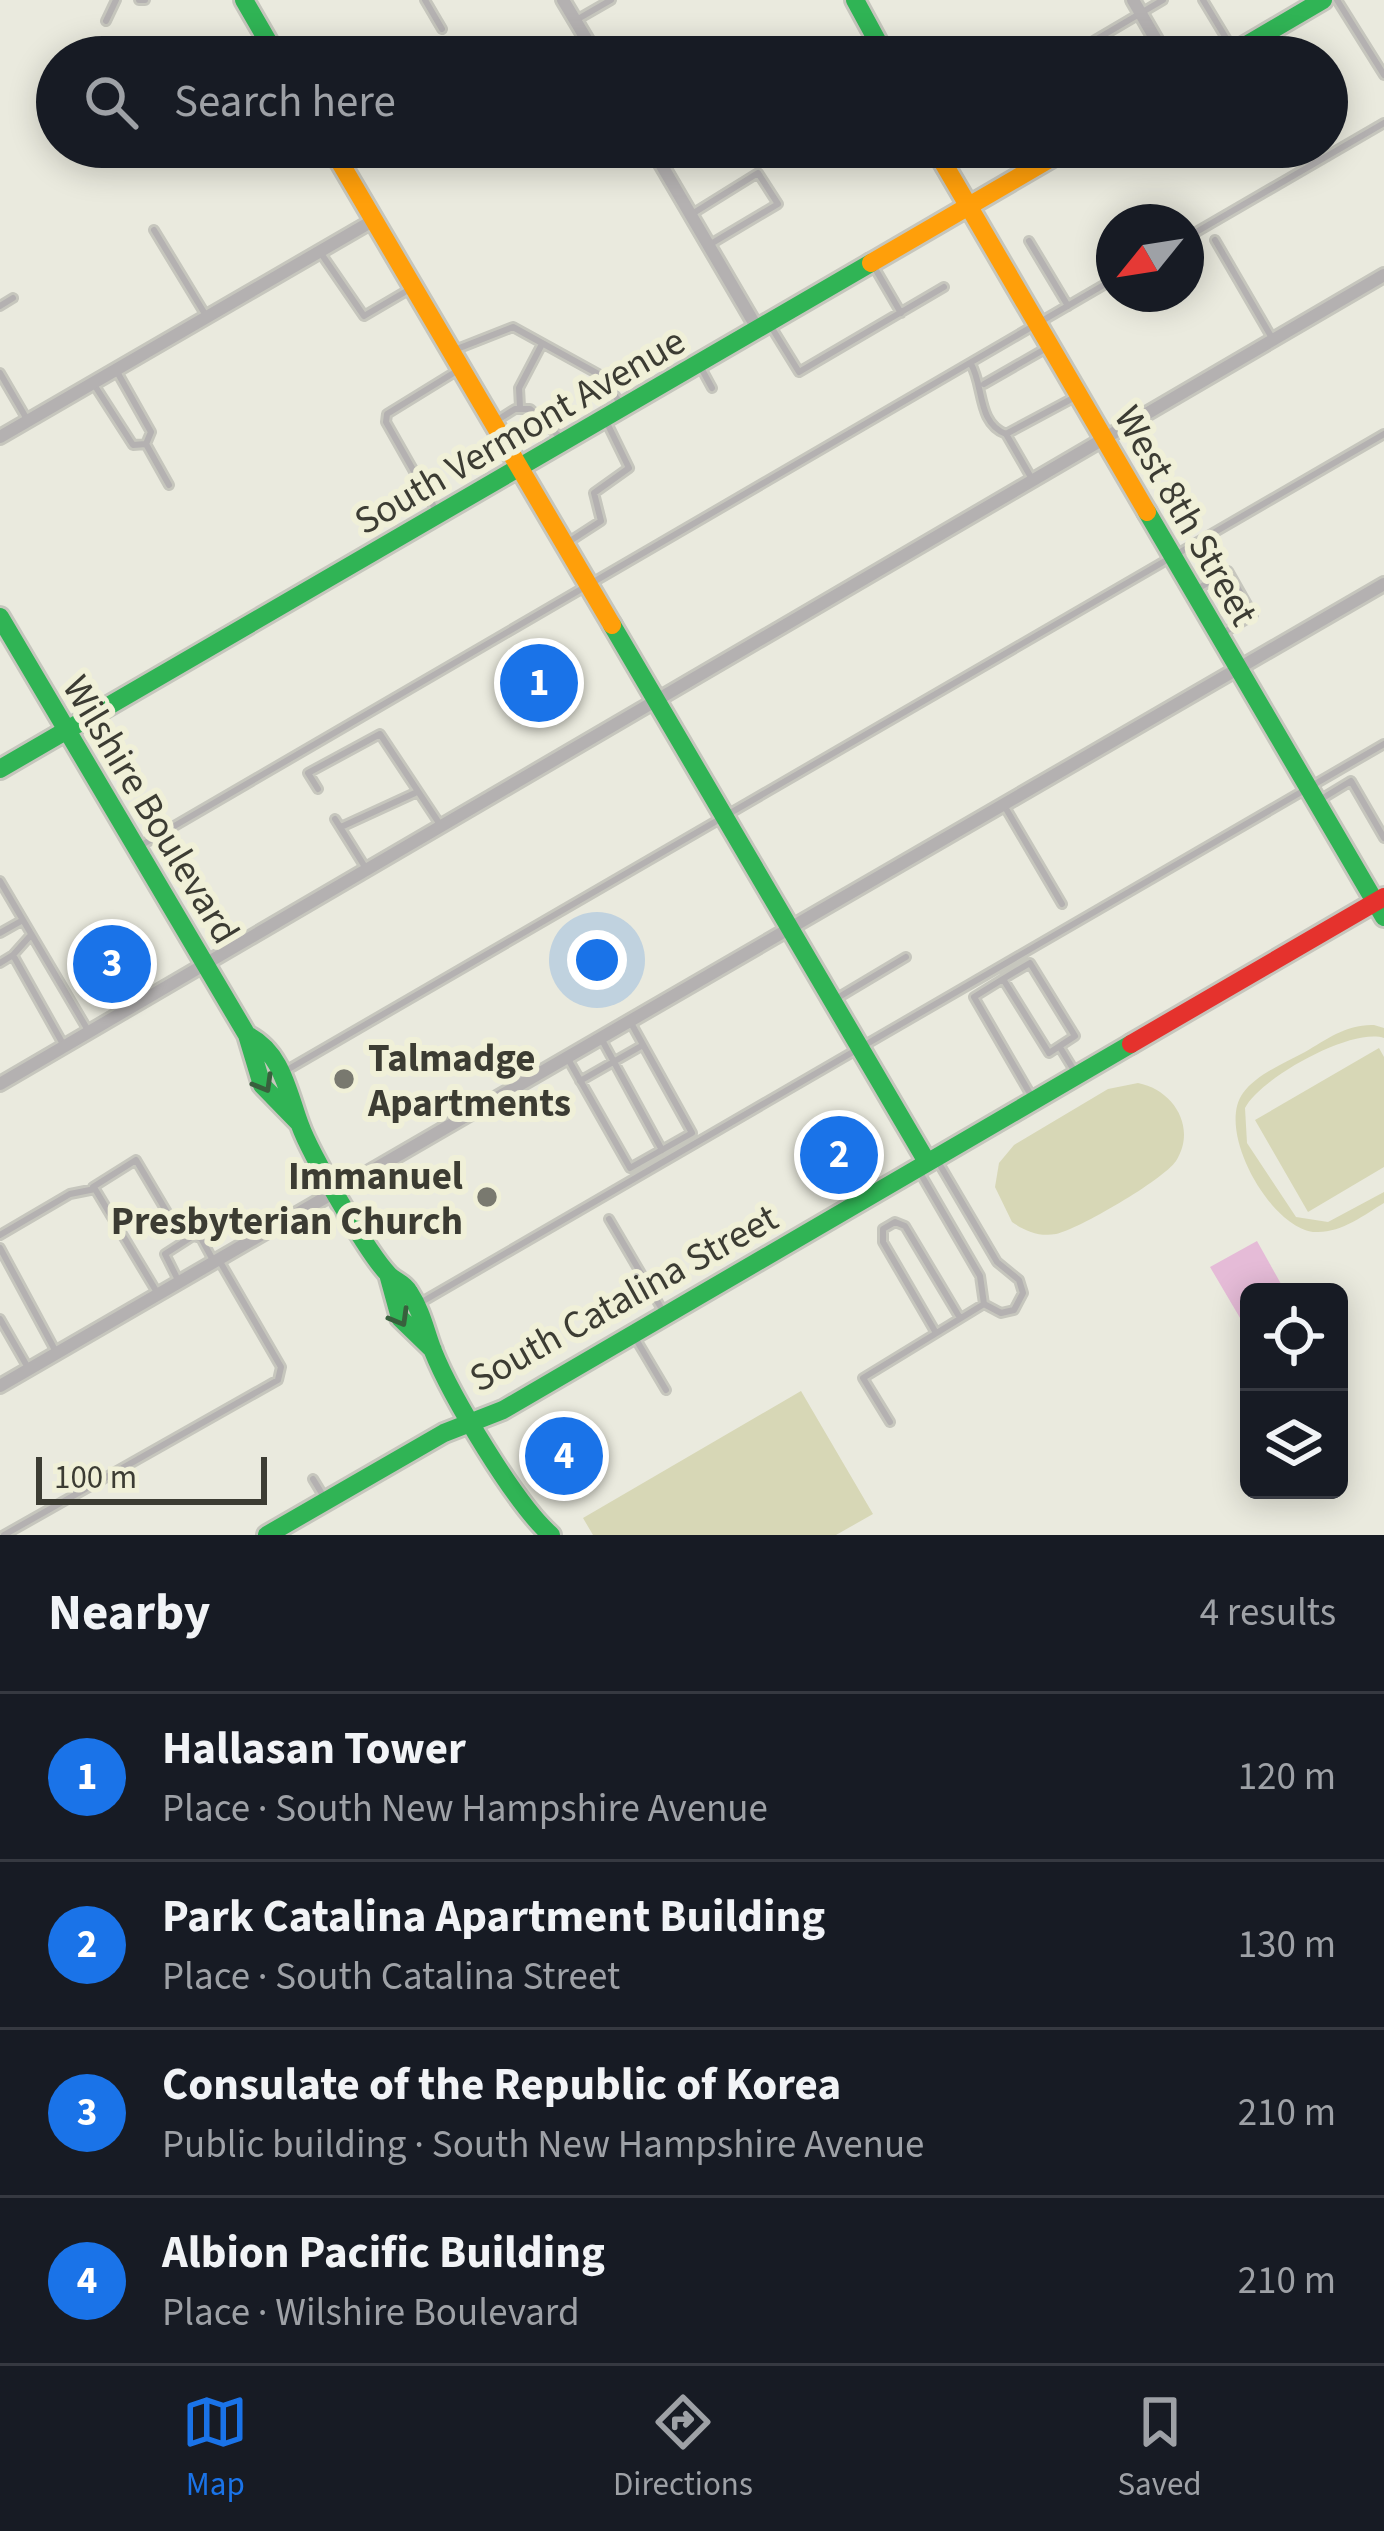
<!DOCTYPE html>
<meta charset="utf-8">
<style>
:root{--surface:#171b24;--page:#242831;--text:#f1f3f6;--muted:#9ea1a6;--line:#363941;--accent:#1a73e8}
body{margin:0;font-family:"Source Sans 3",sans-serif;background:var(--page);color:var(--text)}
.controls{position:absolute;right:36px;bottom:36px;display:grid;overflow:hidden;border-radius:18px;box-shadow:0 6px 30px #0003}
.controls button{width:108px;height:108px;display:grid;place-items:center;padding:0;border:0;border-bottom:3px solid var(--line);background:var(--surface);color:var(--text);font:60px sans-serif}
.compass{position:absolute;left:1096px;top:204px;width:108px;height:108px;border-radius:50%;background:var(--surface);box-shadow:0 6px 30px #0003;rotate:240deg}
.scale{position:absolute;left:36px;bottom:30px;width:231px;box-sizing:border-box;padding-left:12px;border:6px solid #3c3c33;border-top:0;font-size:33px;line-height:42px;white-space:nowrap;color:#3c3c33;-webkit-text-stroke:9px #f0f0d8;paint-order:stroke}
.you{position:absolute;left:597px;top:960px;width:42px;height:42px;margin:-30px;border:9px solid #fff;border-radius:50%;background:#1a73e8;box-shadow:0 0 0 18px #1a73e833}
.badge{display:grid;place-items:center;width:78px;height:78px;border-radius:50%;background:var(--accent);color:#fff;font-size:39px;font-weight:700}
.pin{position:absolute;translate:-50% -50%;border:6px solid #fff;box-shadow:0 3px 12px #0006}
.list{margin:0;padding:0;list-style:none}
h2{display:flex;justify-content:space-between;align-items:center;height:156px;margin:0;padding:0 48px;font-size:51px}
h2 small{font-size:39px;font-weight:400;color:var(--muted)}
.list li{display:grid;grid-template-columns:78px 1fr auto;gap:36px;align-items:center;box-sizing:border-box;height:168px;padding:0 48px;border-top:3px solid var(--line)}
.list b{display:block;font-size:45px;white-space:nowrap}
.list p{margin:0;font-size:39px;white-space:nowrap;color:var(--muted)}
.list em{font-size:39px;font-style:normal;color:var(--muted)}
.icon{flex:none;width:66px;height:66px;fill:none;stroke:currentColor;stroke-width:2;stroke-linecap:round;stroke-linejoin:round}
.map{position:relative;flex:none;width:1384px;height:1535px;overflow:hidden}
.search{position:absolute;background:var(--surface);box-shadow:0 6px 30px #0003;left:36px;right:36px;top:36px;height:132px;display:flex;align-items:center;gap:30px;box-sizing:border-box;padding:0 42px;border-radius:66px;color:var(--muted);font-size:45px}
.sheet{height:828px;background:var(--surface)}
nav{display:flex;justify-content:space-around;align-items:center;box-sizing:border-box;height:168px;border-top:3px solid var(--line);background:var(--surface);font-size:33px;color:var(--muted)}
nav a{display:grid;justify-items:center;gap:6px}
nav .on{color:var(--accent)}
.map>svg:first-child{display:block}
.green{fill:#d7d7b6}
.water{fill:#e5bbd7}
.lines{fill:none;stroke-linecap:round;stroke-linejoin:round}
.lane-casing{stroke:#c6c6bd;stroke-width:12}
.street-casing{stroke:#c6c6bd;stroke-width:18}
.fast-casing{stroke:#c6c6bd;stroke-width:24}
.slow-casing{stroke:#c6c6bd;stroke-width:24}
.jam-casing{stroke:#c6c6bd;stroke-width:24}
.lane{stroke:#b4b1b1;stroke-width:6}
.street{stroke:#b4b1b1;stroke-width:12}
.fast{stroke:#30b455;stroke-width:18}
.slow{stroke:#ff9f0a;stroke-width:18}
.jam{stroke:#e5322d;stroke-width:18}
.oneway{stroke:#38603d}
.poi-dot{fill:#79796f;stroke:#f0f0d8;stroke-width:4.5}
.labels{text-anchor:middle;stroke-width:12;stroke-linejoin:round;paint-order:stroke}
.street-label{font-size:39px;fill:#3c3c33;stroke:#f0f0d8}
.poi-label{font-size:39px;font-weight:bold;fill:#3c3c33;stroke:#f0f0d8;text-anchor:start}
</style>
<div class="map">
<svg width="1384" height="1535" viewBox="0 0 1384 1535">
<rect width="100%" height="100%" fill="#eaeade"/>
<path class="green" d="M 1374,1025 L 1384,1028 L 1384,1038 C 1352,1027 1260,1078 1245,1108 L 1247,1143 L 1296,1217 L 1328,1222 L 1384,1192 L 1384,1203 C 1364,1215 1341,1233 1316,1232 C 1272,1231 1215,1131 1243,1093 C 1257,1074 1285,1063 1305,1052 C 1327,1039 1347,1024 1374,1025 Z
M 1379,1048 L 1384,1057 L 1384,1167 L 1308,1212 L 1255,1120 Z
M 1138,1083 C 1174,1090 1197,1128 1176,1161 C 1163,1180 1079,1229 1056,1234 C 1039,1237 1025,1231 1012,1222 L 995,1187 L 999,1163 L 1014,1145 L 1108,1089 Z
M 801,1391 L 873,1514 L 836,1535 L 593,1535 L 583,1518 Z"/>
<path class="water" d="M 1257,1241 L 1285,1291 L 1249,1292 L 1249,1319 L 1243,1323 L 1210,1267 Z"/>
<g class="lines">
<defs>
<path id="lane" d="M 139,0 L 145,0
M 425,0 L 442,29
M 1203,0 L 1232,48
M 1337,0 L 1384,75
M 578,19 L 611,0
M 106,21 L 116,0
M 402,43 L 411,57
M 1080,49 L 1163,0
M 342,159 L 364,147
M 692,214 L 758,173 L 778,204 L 709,245
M 154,230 L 205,314
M 1186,238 L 1384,123
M 1215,240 L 1272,338
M 1029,241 L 1068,306
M 320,252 L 364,316 L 410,289
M 873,265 L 901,313
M 0,306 L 13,298
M 770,325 L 799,372 L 944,287
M 457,349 L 513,327 L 600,375 L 621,404
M 971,364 C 984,386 977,423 1006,434 L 1032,479
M 700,366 L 712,388
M 0,373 L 28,421
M 984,384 L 1045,349
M 95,386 L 133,445 L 146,444 L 151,432 L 116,370
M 520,407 L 519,388 L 541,346
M 496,421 L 515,409 L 530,409 L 562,439
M 1006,434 L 1077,396
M 146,444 L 169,485
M 437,512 L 386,422 L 387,414 L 460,369
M 567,543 L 601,521 L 594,493 L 629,468 L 606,421
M 1199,588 L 1228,571 L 1253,615 L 1223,633
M 318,789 L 308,773 L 380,734 L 441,826
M 1318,801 L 1351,781 L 1384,838
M 1005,807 L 1062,904
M 335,819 L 365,867
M 341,827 L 415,793
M 140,846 L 1114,279
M 0,881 L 89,1032
M 0,933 L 23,920
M 13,955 L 30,936
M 0,963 L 13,955 L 63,1044
M 1003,979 L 1030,963 L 1075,1036 L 1049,1053 L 1003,979 L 974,997 L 1032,1097
M 834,1000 L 906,957
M 602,1040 L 662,1150
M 1061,1049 L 1075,1072
M 568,1059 L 630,1168 L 692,1133 L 631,1023
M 287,1070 L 1384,434
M 580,1081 L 643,1045
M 919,1171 L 980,1276 L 984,1304 L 1001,1313 L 1014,1310 L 1023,1293 L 1019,1280 L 997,1262 L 937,1160
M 93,1187 L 136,1160 L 184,1241
M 609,1219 L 663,1311
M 0,1235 L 70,1194 L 95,1189 L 158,1294
M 0,1248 L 55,1350
M 178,1280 L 165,1254 L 193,1236 L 201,1238 L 214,1262
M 420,1303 L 1384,744
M 0,1319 L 27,1366
M 936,1333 L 883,1242 L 883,1229 L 895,1222 L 905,1226 L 960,1318
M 634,1336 L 666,1390
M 890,1422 L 863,1378 L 984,1304
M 313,1479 L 324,1497
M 4,1535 L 278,1380 L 281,1367 L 219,1260"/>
<path id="street" d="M 563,0 L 597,57
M 1133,0 L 1166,57
M 651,147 L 757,328
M 0,437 L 374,220
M 0,1084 L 1384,275
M 0,1386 L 1384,584"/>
<path id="fast" d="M 244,0 L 277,57
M 855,0 L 886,57
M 1226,57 L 1323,0
M 1147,512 L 1384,917
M 0,617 L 247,1035 L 262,1085 L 298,1122
M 612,625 L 927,1162
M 0,769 L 871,263
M 247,1035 C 282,1052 288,1093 300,1125 C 310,1153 368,1254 389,1275 C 396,1282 404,1283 409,1292 C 422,1312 425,1330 433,1351 C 451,1396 516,1505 551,1535
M 388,1274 L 400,1318 L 433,1350
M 267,1535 L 444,1433 L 503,1410 L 1131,1044"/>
<path id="slow" d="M 331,147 L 612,625
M 934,147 L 1147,512
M 871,263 L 1070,147"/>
<path id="jam" d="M 1131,1044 L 1384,897"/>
</defs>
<use href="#lane" class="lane-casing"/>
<use href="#street" class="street-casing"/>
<use href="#fast" class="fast-casing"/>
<use href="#slow" class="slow-casing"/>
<use href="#jam" class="jam-casing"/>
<use href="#lane" class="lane"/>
<use href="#street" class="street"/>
<use href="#fast" class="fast"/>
<use href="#slow" class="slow"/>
<use href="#jam" class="jam"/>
</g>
<defs><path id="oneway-chevron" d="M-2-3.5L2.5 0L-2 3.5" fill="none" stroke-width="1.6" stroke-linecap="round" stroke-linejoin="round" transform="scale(3)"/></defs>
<g class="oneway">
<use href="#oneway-chevron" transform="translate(264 1084) rotate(60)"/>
<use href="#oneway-chevron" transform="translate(400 1318) rotate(60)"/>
</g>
<g class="poi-dot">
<circle cx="344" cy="1079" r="12"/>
<circle cx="487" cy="1197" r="12"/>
</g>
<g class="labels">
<g class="street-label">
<text transform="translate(519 430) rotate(-30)" y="14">South Vermont Avenue</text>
<text transform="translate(1187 515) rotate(60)" y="14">West 8th Street</text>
<text transform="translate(152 809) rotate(59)" y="14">Wilshire Boulevard</text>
<text transform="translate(623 1297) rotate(-29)" y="14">South Catalina Street</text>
</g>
<g class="poi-label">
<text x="368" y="1071">Talmadge<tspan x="368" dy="45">Apartments</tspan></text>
<text x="463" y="1189" text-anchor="end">Immanuel<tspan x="463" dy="45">Presbyterian Church</tspan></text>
</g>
</g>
</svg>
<div class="controls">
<button><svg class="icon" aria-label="locate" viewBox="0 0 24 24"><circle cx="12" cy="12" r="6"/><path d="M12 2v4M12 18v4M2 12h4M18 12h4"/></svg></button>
<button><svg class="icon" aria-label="layers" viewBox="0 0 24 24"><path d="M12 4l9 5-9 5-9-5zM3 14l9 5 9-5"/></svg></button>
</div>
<svg class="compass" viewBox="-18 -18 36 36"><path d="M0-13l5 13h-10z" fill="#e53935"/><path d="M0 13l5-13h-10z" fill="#9ea1a6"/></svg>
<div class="scale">100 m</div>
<div class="you"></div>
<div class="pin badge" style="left:539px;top:683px">1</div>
<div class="pin badge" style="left:839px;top:1155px">2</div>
<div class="pin badge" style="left:112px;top:964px">3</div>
<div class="pin badge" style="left:564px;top:1456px">4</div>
<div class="search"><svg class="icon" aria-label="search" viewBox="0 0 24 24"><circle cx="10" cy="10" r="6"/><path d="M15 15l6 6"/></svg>Search here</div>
</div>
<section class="sheet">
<h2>Nearby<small>4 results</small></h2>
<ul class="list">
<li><span class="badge">1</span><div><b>Hallasan Tower</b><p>Place · South New Hampshire Avenue</p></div><em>120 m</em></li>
<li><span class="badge">2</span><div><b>Park Catalina Apartment Building</b><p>Place · South Catalina Street</p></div><em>130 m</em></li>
<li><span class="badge">3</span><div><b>Consulate of the Republic of Korea</b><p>Public building · South New Hampshire Avenue</p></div><em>210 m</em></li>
<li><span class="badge">4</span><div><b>Albion Pacific Building</b><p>Place · Wilshire Boulevard</p></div><em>210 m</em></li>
</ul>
</section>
<nav>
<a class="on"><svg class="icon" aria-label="map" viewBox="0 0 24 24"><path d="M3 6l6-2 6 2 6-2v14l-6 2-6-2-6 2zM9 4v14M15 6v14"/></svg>Map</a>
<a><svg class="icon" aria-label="directions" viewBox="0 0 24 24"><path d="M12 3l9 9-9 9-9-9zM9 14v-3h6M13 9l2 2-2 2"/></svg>Directions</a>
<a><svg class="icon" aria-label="saved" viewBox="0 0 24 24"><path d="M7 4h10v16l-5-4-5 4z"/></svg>Saved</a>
</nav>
